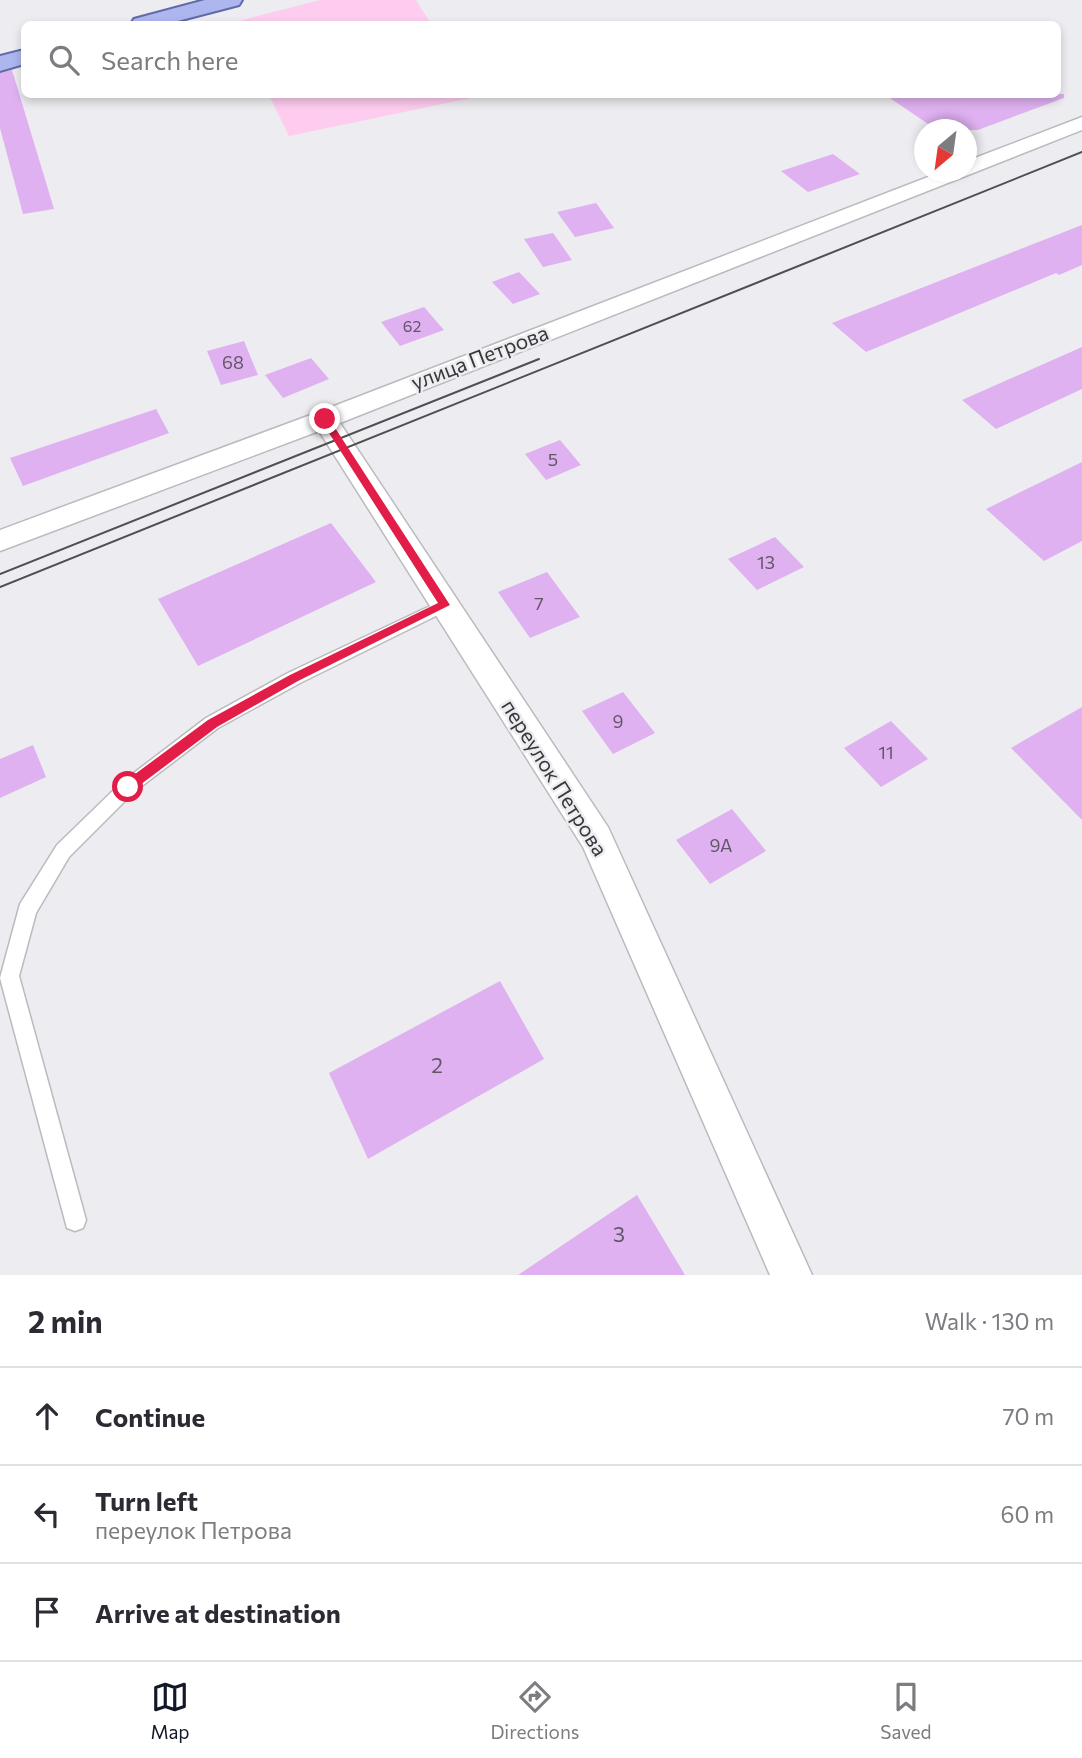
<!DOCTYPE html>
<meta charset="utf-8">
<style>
:root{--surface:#fff;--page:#f2f2f3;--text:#2b2b33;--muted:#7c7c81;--line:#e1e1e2;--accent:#111827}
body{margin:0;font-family:Commissioner,sans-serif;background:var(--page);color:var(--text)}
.compass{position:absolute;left:914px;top:119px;width:63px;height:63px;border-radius:50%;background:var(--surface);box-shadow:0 4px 10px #0003;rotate:209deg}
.stop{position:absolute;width:21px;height:21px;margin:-16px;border:5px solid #e11d48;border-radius:50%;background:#fff}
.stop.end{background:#e11d48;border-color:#fff;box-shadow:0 2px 7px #0008}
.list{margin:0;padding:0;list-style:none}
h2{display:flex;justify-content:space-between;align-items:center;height:91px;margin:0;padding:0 28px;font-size:30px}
h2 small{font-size:23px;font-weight:400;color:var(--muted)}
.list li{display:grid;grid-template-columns:46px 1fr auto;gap:21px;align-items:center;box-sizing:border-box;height:98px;padding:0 28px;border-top:2px solid var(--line)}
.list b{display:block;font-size:26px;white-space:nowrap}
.list p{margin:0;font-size:23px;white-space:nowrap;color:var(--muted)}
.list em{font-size:23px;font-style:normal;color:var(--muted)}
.icon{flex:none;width:38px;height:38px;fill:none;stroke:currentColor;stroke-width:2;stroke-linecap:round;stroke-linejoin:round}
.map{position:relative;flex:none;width:1082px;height:1275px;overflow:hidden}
.search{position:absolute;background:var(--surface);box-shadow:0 4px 10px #0003;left:21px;right:21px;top:21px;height:77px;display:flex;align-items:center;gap:18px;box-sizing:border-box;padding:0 24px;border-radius:10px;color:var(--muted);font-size:26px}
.sheet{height:385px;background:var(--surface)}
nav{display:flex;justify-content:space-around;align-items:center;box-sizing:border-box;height:98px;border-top:2px solid var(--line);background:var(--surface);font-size:19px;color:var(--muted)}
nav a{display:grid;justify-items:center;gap:4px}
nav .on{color:var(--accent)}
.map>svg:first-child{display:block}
.green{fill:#fdccee}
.building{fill:#dfb1f1}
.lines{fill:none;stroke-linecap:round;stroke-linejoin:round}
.lane-casing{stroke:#bbbabf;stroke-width:3}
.street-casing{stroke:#bbbabf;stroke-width:3}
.primary-casing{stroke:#616aa7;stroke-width:4}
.lane{fill:#fff;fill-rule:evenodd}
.street{fill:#fff;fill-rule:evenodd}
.primary{fill:#adb6ee;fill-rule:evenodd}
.tram{stroke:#4f4e50;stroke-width:2}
.route{fill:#e11d48}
.labels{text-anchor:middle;stroke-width:5;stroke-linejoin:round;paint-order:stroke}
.far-number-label{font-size:16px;fill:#625667}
.number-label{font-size:18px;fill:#625667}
.street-label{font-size:21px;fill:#383739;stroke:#edecf0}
.near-number-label{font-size:21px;fill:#625667}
</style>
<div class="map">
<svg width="1082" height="1275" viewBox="0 0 1082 1275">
<rect width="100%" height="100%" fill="#edecf0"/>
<path class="green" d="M 320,0 L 416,0 L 431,24 L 236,24 L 235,22 Z
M 468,94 L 471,98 L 289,136 L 269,95 Z"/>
<path class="building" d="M 12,70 L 54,209 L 23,214 L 0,128 L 0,73 Z
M 884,94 L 1064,94 L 1064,98 L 978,130 L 937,130 Z
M 833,154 L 860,174 L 808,192 L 781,171 Z
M 596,203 L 614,228 L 575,237 L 557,212 Z
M 1082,225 L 1082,265 L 1059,275 L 1056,273 L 866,352 L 832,323 Z
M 553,233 L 572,260 L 543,267 L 524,239 Z
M 519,272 L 540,294 L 513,304 L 492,282 Z
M 424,307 L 444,330 L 400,346 L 381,322 Z
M 244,341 L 258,375 L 221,385 L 207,351 Z
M 1082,347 L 1082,389 L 996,429 L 962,400 Z
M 311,358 L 329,379 L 283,398 L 265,375 Z
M 156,409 L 169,433 L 23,486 L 10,458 Z
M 560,440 L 581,465 L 546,480 L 525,454 Z
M 1082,462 L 1082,541 L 1044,561 L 986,509 Z
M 331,523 L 376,582 L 198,666 L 158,599 Z
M 775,537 L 804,567 L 757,590 L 728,559 Z
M 547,572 L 580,617 L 530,638 L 498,592 Z
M 623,692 L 655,733 L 613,754 L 582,711 Z
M 1082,707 L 1082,820 L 1011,748 Z
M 891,721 L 928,759 L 881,787 L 844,748 Z
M 33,745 L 46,777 L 0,798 L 0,759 Z
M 732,809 L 766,851 L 710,884 L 676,840 Z
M 500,981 L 544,1059 L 368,1159 L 329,1073 Z
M 637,1195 L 685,1275 L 518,1275 Z"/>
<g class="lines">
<defs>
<path id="lane" d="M 445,599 L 450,601 L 453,605 L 450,609 L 300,683 L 218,728 L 134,792 L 69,857 L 36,913 L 19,976 L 86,1220 L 83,1228 L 75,1231 L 67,1228 L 0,978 L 20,904 L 57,845 L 122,782 L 206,718 L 288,673 Z"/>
<path id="street" d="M 1082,117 L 1082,130 L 340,423 L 608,827 L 812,1275 L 770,1275 L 583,847 L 319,431 L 0,551 L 0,530 L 316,413 L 941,172 L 967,172 L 967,161 Z"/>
<path id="primary" d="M 205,0 L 242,0 L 239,5 L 166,24 L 131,24 L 134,19 Z
M 24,50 L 24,64 L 0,71 L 0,56 Z"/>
</defs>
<use href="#lane" class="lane-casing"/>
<use href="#street" class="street-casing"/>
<use href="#primary" class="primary-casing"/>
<use href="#lane" class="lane"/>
<use href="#street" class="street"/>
<use href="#primary" class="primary"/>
<path class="tram" d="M 0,574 L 539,359
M 0,587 L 1082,152"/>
</g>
<path class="route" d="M 325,416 L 328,417 L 450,605 L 298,681 L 217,727 L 132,791 L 123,791 L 123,783 L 208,720 L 290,675 L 438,603 L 320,419 Z"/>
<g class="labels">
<g class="far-number-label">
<text x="412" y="332">62</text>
</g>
<g class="number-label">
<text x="233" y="369">68</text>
<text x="553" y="466">5</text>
<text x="766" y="569">13</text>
<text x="539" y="610">7</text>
<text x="618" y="728">9</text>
<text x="886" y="759">11</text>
<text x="721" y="852">9А</text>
</g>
<g class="street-label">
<text transform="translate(480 358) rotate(-21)" y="7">улица Петрова</text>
<text transform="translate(554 778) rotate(58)" y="7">переулок Петрова</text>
</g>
<g class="near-number-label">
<text x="437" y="1073">2</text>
<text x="619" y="1242">3</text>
</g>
</g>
</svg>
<svg class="compass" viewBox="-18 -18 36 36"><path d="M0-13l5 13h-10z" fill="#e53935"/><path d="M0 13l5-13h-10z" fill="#7c7c81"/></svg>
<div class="stop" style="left:128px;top:787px"></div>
<div class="stop end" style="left:325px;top:419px"></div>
<div class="search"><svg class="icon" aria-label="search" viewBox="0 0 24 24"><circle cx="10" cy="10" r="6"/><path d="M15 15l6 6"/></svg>Search here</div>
</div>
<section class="sheet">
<h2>2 min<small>Walk · 130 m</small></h2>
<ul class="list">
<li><svg class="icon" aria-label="ahead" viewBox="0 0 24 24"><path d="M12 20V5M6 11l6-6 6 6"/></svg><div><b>Continue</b></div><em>70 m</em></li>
<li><svg class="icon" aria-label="left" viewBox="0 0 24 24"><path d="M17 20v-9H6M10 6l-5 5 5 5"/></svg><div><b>Turn left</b><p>переулок Петрова</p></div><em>60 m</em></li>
<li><svg class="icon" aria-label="arrive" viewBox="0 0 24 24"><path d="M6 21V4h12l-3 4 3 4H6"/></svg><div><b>Arrive at destination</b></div></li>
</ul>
</section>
<nav>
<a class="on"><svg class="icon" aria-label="map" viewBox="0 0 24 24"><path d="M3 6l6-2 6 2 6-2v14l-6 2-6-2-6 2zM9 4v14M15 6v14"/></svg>Map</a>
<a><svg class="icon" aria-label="directions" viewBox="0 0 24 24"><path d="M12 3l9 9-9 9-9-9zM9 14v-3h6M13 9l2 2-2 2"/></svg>Directions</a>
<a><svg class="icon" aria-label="saved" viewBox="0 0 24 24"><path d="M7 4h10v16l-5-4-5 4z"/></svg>Saved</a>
</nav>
